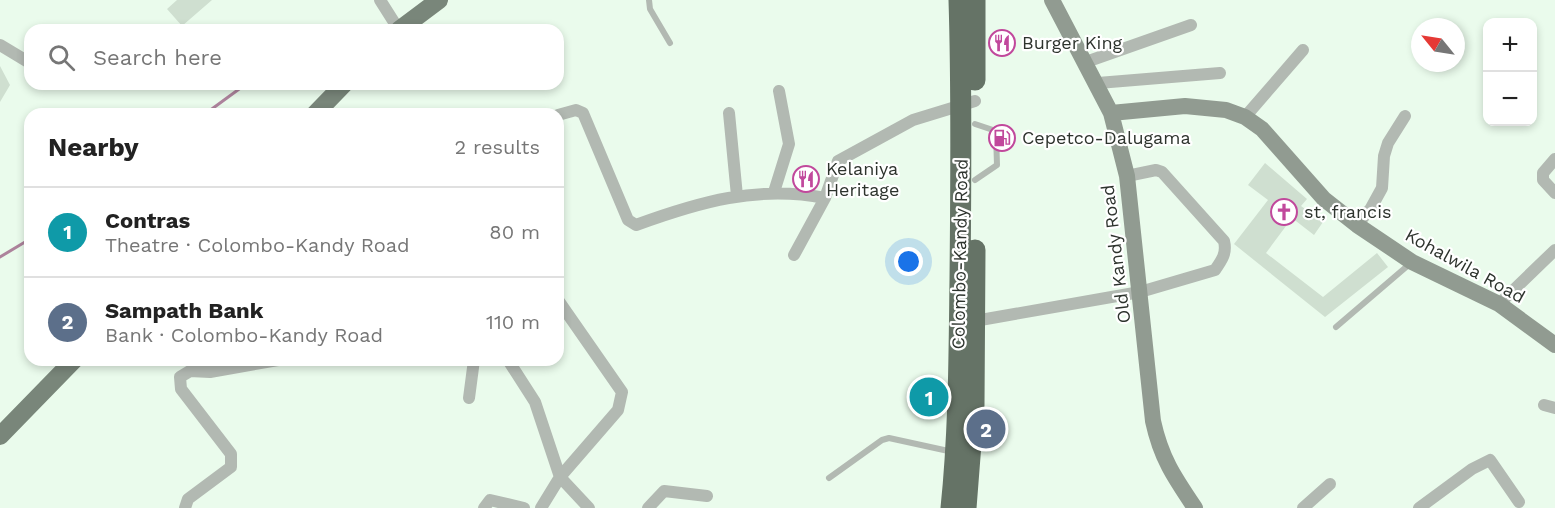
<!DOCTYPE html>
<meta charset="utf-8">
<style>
:root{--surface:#fff;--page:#f2f2f2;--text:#222;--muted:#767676;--line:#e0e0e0;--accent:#c1489c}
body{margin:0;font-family:"Work Sans",sans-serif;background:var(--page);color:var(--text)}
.controls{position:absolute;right:18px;top:18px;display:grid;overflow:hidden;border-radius:12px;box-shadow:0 3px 9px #0003}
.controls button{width:54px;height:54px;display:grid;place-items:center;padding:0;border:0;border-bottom:2px solid var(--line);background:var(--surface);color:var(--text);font:30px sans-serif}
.compass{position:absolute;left:1411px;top:18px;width:54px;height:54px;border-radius:50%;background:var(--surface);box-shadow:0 3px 9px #0003;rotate:300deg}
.you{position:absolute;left:909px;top:262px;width:21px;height:21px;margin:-15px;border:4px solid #fff;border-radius:50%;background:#1a73e8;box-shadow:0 0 0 9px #1a73e833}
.badge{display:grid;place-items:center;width:39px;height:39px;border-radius:50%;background:var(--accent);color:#fff;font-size:20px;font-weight:700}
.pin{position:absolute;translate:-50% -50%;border:3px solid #fff;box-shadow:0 2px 6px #0006}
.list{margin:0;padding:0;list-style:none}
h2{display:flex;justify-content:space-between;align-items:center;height:78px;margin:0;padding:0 24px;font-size:26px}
h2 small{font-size:20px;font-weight:400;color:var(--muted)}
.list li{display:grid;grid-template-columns:39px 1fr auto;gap:18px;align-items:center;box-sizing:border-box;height:90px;padding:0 24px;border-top:2px solid var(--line)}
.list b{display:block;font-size:22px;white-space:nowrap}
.list p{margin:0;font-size:20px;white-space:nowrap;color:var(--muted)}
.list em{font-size:20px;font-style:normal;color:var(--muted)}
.icon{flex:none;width:33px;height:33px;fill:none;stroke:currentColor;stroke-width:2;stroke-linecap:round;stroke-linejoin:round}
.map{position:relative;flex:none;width:1555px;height:508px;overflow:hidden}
.search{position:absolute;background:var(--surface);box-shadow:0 3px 9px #0003;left:24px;top:24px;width:540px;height:66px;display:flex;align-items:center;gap:15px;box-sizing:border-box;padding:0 21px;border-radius:18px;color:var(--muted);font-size:22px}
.panel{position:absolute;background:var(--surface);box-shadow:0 3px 9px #0003;left:24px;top:108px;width:540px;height:258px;border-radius:18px}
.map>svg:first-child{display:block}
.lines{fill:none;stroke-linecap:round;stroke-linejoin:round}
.stream{stroke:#ad839c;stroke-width:3}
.building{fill:#cfdfd0}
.lane{stroke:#b2b9b2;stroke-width:6}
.street{stroke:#b2b9b2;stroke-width:12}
.secondary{stroke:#919b91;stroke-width:16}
.primary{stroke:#79867a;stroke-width:18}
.highway{stroke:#657366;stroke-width:21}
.labels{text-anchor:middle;stroke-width:4.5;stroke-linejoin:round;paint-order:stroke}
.poi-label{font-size:18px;fill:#2d332d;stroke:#fff;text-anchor:start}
.street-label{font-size:18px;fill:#2d332d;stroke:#fff}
</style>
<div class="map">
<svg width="1555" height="508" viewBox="0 0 1555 508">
<rect width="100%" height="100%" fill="#eafbec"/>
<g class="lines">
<path class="stream" d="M 333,30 L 337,27
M 205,114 L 246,84
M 0,257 L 30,239"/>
</g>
<path class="building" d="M 177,0 L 212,0 L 182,26 L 167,9 Z
M 0,66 L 10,85 L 0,102 Z
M 1265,163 L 1307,199 L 1301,206 L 1323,222 L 1314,235 L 1292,218 L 1266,253 L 1323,297 L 1377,253 L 1388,267 L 1325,317 L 1234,244 L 1268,200 L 1248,185 Z"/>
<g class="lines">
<path class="lane" d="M 649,0 L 650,9 L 670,43
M 975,180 L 997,165 L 996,134 L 993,130 L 975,124
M 1336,327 L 1412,262
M 829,478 L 882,440 L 889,438 L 953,452"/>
<path class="street" d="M 380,0 L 399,30
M 0,45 L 30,63
M 1086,62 L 1191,25
M 1098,83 L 1220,73
M 729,113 L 737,196
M 558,115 L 576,110 L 583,113 L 628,220 L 636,225 C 699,202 757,185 825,198
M 1245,117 L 1303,50
M 1555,159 L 1543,173 L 1543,180 L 1555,193
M 774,192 L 789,144 L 779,91
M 1357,225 L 1371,208 L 1382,188 L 1384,156 L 1388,143 L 1405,116
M 794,255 L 825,198 L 838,161 L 913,120 L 975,101
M 558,300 L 622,392 L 618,410 L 560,477 L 589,508
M 1499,304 L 1555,250
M 969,322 L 1140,292 L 1215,270 C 1222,260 1227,253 1224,241 L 1162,172 L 1156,170 L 1127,176
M 508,360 L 535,402 L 560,477 L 541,508
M 469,398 L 474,360
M 1544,405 L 1555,408
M 185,508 L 188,499 L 231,467 L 231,454 L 181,389 L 180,377 L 190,371 L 210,372 L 278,360
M 484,508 L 490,500 L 524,508
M 648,508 L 664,491 L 707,496
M 1303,508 L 1330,484
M 1419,508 L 1472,469 L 1490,460 L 1519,502"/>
<path class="secondary" d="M 1052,0 L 1111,113 L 1127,176 L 1153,421 C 1161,458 1174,477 1195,508
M 1111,113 L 1185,106 L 1226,110 L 1245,117 L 1262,129 L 1324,199 L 1357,225 L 1412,262 L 1499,304 L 1555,345"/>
<path class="primary" d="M 399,30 L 439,0
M 315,114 L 344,84
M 0,436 L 74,360"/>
<path class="highway" d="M 975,80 L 975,0
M 951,508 C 959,432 959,356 960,279 C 961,186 962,93 959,0
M 966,508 L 974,405 L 975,250"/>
</g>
<defs>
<symbol id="restaurant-ring" viewBox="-11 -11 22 22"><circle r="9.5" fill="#fff" stroke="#c1489c" stroke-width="1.5"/><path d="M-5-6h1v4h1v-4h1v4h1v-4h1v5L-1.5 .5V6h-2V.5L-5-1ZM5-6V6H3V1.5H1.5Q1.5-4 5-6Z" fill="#c1489c"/></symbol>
<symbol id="fuel-ring" viewBox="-11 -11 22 22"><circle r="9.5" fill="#fff" stroke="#c1489c" stroke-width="1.5"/><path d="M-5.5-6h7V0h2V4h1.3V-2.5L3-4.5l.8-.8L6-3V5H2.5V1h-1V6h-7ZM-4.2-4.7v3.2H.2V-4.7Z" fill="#c1489c"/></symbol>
<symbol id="church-ring" viewBox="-11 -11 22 22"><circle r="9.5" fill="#fff" stroke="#c1489c" stroke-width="1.5"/><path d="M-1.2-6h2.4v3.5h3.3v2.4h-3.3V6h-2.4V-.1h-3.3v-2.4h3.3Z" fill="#c1489c"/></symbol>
</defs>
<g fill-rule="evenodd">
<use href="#restaurant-ring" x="987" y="28" width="30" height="30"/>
<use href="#fuel-ring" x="987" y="123" width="30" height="30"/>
<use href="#restaurant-ring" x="791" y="164" width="30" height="30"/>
<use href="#church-ring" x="1269" y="197" width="30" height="30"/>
</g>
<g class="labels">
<g class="poi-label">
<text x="1022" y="49">Burger King</text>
<text x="1022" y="144">Cepetco-Dalugama</text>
<text x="826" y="175">Kelaniya<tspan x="826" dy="21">Heritage</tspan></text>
<text x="1304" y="218">st, francis</text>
</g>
<g class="street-label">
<text transform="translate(960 254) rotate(-89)" y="6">Colombo-Kandy Road</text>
<text transform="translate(1116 254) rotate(-97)" y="6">Old Kandy Road</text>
<text transform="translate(1465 266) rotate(29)" y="6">Kohalwila Road</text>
</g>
</g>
</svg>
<div class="controls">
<button>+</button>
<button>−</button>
</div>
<svg class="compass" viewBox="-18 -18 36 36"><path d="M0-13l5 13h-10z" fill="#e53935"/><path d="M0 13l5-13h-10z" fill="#767676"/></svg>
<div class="you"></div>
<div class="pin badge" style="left:929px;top:397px;background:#0f9aa8">1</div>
<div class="pin badge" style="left:986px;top:429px;background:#5c6f8a">2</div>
<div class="search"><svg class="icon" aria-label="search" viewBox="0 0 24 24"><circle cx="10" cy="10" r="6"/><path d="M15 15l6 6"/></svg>Search here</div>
<section class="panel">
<h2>Nearby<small>2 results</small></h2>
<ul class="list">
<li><span class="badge" style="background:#0f9aa8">1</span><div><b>Contras</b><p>Theatre · Colombo-Kandy Road</p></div><em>80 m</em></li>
<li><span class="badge" style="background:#5c6f8a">2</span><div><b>Sampath Bank</b><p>Bank · Colombo-Kandy Road</p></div><em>110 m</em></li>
</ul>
</section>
</div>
